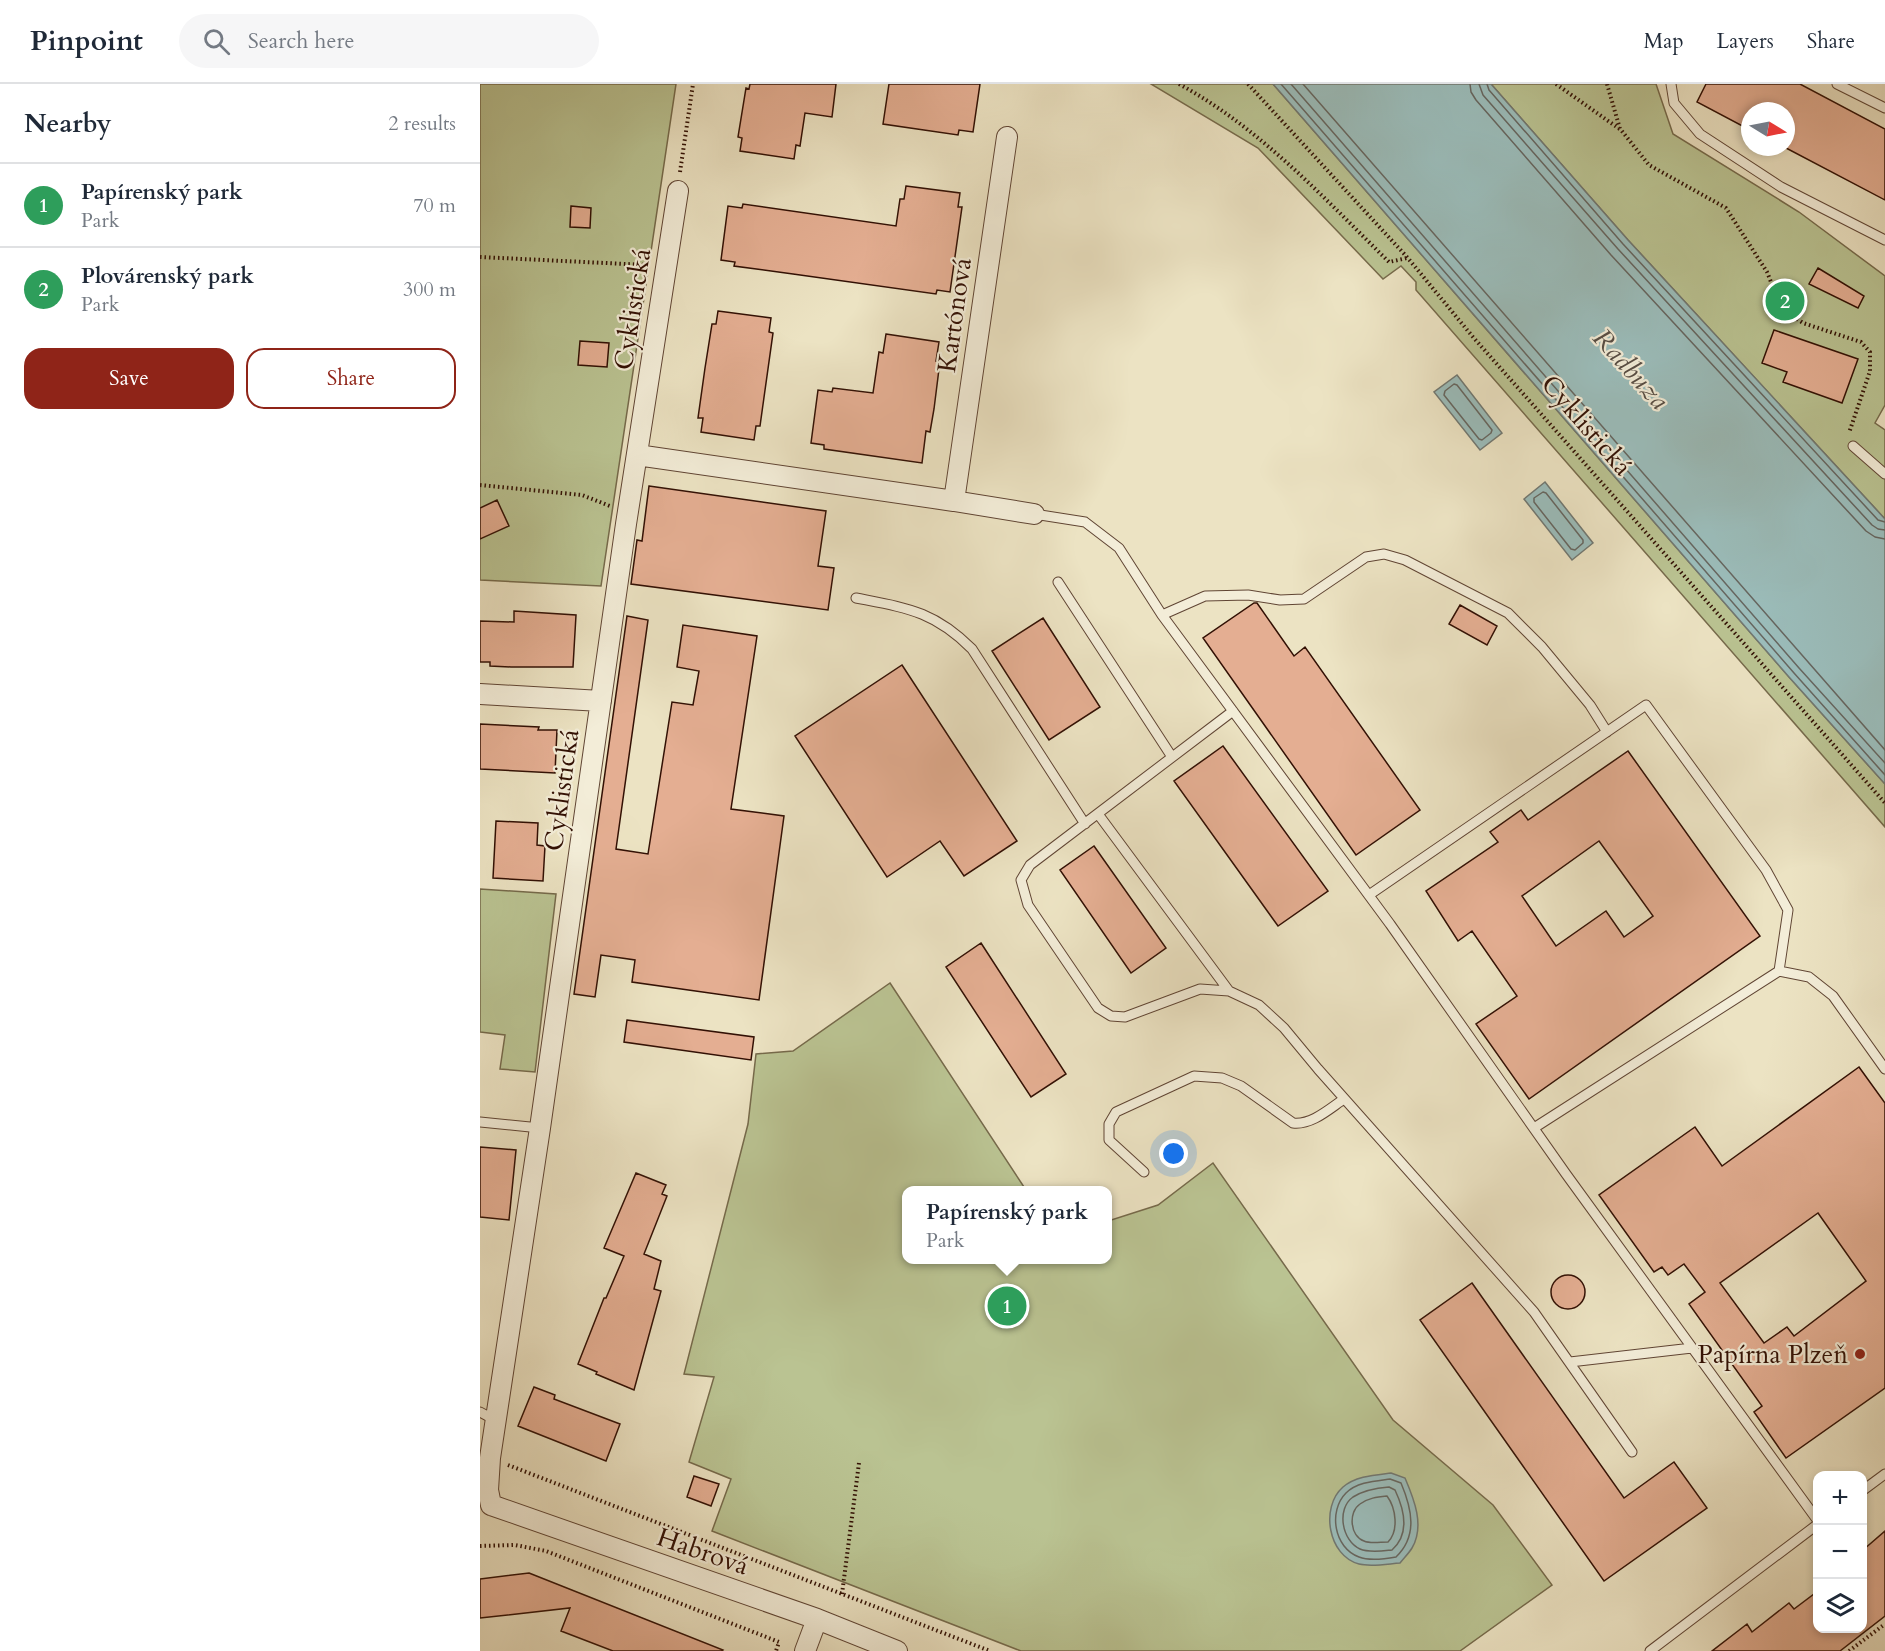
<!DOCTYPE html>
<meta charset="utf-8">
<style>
:root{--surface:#fff;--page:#f6f6f7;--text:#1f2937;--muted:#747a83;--line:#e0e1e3;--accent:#8f2418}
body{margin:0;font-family:Cardo,serif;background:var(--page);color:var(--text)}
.controls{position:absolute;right:18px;bottom:18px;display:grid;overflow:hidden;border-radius:12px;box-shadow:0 3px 9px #0003}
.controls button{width:54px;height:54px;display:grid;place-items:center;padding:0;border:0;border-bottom:2px solid var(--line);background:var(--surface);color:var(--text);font:30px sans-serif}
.compass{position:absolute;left:1261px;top:18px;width:54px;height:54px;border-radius:50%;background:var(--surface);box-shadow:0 3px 9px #0003;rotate:100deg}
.you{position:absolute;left:694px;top:1070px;width:21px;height:21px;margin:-15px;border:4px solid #fff;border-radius:50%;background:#1a73e8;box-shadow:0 0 0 9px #1a73e833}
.badge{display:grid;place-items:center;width:39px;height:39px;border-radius:50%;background:var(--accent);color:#fff;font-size:20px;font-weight:700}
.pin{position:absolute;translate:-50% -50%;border:3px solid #fff;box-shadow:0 2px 6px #0006}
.popup{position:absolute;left:422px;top:1102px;width:210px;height:78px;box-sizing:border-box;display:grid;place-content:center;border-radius:12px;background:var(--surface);filter:drop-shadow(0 2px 4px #0005);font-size:20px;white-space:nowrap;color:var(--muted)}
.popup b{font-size:22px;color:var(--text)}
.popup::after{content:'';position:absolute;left:50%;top:100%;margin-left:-12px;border:12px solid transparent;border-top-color:var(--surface)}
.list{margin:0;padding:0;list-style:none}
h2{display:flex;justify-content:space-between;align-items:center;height:78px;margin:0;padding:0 24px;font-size:26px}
h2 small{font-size:20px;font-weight:400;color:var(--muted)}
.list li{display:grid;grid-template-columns:39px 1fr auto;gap:18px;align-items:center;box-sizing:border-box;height:84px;padding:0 24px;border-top:2px solid var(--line)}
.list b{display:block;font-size:22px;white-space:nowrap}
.list p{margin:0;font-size:20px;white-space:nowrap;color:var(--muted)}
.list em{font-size:20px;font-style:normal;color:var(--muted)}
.actions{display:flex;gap:12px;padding:18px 24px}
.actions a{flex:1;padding:14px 0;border:2px solid var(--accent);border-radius:18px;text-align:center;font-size:21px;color:var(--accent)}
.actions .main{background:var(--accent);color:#fff}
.icon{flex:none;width:33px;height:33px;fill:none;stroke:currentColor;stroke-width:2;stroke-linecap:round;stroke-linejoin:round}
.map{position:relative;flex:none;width:1405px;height:1567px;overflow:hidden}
header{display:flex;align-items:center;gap:36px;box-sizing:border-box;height:84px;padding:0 30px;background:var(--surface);border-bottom:2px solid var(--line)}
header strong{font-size:28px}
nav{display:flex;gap:33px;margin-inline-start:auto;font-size:21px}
.search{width:420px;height:54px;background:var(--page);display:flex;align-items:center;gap:15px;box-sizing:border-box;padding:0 21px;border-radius:33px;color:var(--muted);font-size:22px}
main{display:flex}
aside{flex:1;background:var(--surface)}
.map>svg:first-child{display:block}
.green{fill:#bac392;stroke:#766a4b;stroke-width:1.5}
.water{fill:#9bbdbb;stroke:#717872;stroke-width:1.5}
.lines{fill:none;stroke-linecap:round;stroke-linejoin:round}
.shore{stroke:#666660;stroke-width:1.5}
.building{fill:#e4ae92;stroke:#321004;stroke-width:1.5;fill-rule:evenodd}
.lane-casing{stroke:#604534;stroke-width:11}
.street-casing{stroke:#604534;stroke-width:22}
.path{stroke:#321004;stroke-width:4;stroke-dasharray:1.5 3;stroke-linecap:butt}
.lane{stroke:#f3edd8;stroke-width:9}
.street{stroke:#f3edd8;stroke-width:20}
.poi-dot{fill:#8f2418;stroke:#f3edd8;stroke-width:2}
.labels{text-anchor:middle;stroke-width:4.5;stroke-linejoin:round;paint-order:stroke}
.street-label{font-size:26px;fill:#321004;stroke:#f3edd8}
.poi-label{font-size:26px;fill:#321004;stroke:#f3edd8;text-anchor:end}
.water-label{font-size:27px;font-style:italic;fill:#574d44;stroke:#f3edd8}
</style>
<header>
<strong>Pinpoint</strong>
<div class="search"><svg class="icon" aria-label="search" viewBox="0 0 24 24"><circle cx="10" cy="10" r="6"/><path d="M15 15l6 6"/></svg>Search here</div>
<nav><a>Map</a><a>Layers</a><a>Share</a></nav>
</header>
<main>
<aside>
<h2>Nearby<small>2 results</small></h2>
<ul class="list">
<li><span class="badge" style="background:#2e9e5b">1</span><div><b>Papírenský park</b><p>Park</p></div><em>70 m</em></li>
<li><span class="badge" style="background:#2e9e5b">2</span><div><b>Plovárenský park</b><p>Park</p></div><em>300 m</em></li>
</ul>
<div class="actions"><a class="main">Save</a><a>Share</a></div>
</aside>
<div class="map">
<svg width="1405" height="1567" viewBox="0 0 1405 1567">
<rect width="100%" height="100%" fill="#ece3c3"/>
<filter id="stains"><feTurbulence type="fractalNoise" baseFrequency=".00333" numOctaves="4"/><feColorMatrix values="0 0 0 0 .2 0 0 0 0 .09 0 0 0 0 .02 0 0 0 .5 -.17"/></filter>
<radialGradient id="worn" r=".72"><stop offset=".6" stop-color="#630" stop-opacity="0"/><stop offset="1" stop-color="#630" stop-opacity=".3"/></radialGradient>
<path class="green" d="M 0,0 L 196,0 L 121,502 L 0,496 Z
M 671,0 L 793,0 L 1309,593 L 1405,700 L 1405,743 L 936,206 L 936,198 L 921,182 L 903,195 L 778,64 Z
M 1011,0 L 1176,0 L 1193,50 L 1319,128 L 1405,192 L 1405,321 L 1395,339 L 1405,346 L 1405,435 L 1148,156 Z
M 0,805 L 76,810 L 55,988 L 20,985 L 25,951 L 0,948 Z
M 410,899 L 546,1106 L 426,1106 L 426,1176 L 628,1176 L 628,1137 L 678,1121 L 733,1079 L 913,1336 L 1013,1421 L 1072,1501 L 980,1567 L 541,1567 L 232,1447 L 251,1395 L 209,1378 L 234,1293 L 204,1290 L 268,1040 L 276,970 L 313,967 Z"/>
<path class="water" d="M 793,0 L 1011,0 L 1148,156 L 1405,435 L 1405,700 L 1309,593 Z
M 977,291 L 1022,349 L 1000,366 L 954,308 Z
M 1065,398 L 1113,459 L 1092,476 L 1044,415 Z
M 911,1389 L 925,1394 C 934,1415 945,1442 932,1464 C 929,1469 924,1474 920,1479 C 907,1480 891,1483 879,1480 C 848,1472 840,1423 863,1403 C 876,1392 895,1391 911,1389 Z"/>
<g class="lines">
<path class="shore" d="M 801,0 L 1314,589 L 1405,691
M 811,0 L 1319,584 L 1405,679
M 823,0 L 1405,666
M 990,0 L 991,8 L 996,16 L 1131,171 L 1386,447 L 1395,453 L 1405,455
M 999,0 L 1003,11 L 1138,165 L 1392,441 L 1398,445 L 1405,446
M 1007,0 L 1009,6 L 1143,160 L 1398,436 L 1405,438
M 974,300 L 977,301 L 1012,346 L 1011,349 L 1002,356 L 999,355 L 964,311 L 965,307 Z
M 1063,408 L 1066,409 L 1103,456 L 1103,459 L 1095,466 L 1091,465 L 1054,418 L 1054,414 Z
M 910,1395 L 921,1399 C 932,1425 938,1452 916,1473 C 905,1475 889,1477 879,1473 C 854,1464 848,1427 866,1409 C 877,1398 895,1397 910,1395 Z
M 909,1403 L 915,1406 C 924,1425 930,1450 912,1466 C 902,1467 889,1469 880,1465 C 862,1457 856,1425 873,1413 C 884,1406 896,1404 909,1403 Z
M 907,1412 C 916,1424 919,1447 908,1458 C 900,1458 890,1460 884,1457 C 870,1452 868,1428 880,1420 C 888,1414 897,1413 907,1412 Z"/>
</g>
<path class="building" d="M 270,0 L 356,0 L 352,33 L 325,29 L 320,62 L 316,61 L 314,75 L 260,67 L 262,54 L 258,53 L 266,4 L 269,5 Z
M 409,0 L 500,0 L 493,48 L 479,46 L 478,51 L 403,40 Z
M 1226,0 L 1320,0 L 1405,45 L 1405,116 L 1306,64 L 1306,27 L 1270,27 L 1270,46 L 1217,18 Z
M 426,102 L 480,109 L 478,123 L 482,123 L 470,208 L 457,206 L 456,210 L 313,190 L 254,182 L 255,178 L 241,176 L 248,122 L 262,124 L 263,120 L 416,142 L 420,115 L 424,115 Z
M 91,122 L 111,124 L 110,144 L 90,143 Z
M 1338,184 L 1384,212 L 1378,224 L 1329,200 Z
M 238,227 L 291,234 L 289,248 L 293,249 L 280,342 L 276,342 L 274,356 L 221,348 L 223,334 L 218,334 L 225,284 L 232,240 L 236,240 Z
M 1294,246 L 1378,275 L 1362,319 L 1303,298 L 1307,288 L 1282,279 Z
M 406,250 L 459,258 L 456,277 L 460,277 L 454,325 L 450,348 L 446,347 L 442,379 L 344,365 L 344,361 L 331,359 L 338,306 L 352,308 L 353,304 L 393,309 L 399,268 L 403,269 Z
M 100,257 L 129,259 L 127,283 L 98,281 Z
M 169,402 L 346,427 L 338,482 L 354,484 L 348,526 L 151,500 L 157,456 L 162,457 Z
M 17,416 L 29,442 L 0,455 L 0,424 Z
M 774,519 L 777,519 L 814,572 L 825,563 L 940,726 L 876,771 L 723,554 Z
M 980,521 L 1017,542 L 1007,561 L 969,540 Z
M 34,527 L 96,531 L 93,583 L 31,583 L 10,582 L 10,578 L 0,578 L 0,537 L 34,538 Z
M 147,532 L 168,536 L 136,765 L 168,770 L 192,618 L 213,621 L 219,587 L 197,583 L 203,541 L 277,552 L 251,725 L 304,732 L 279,916 L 152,898 L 155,876 L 121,871 L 115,913 L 94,910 Z
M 563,534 L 620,623 L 569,656 L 512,567 Z
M 422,581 L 537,757 L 484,792 L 460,757 L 407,793 L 315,652 Z
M 0,640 L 59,643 L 58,646 L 77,646 L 75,689 L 0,685 Z
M 743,662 L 848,807 L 798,842 L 694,697 Z
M 1148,667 L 1280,852 L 1049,1015 L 996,940 L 1037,912 L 992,847 L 978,857 L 946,807 L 1018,758 L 1010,748 L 1041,726 L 1048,736 ZM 1119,757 L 1173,832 L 1144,853 L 1126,827 L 1076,862 L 1042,812 Z
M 16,737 L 58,739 L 57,761 L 65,762 L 63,797 L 13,794 Z
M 614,762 L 686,864 L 651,889 L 580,786 Z
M 501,859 L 586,990 L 551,1013 L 466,883 Z
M 147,936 L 274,953 L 271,976 L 144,958 Z
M 1379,983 L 1405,1019 L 1405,1304 L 1306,1374 L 1274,1328 L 1282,1322 L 1209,1220 L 1225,1208 L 1204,1180 L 1188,1191 L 1182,1183 L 1174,1188 L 1119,1111 L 1215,1043 L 1242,1082 ZM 1338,1129 L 1386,1197 L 1314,1252 L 1307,1243 L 1284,1259 L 1240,1199 Z
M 0,1063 L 36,1066 L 29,1136 L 0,1133 Z
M 156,1089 L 186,1101 L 182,1110 L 187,1112 L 164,1170 L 181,1177 L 174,1205 L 181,1207 L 154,1306 L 116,1290 L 117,1288 L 98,1280 L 124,1214 L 126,1214 L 144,1172 L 124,1164 Z
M1071 1208a17 17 0 1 1 34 0a17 17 0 1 1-34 0Z
M 992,1199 L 1144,1414 L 1194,1378 L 1227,1424 L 1124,1497 L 940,1236 Z
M 54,1303 L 75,1311 L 74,1315 L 140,1340 L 126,1377 L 38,1342 Z
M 214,1392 L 239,1400 L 231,1422 L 207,1413 Z
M 1405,1447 L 1405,1532 L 1360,1567 L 1232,1567 L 1267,1540 L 1272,1548 L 1309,1519 L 1314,1525 L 1338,1507 L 1338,1545 L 1383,1545 L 1383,1466 Z
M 49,1489 L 243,1566 L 242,1567 L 133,1567 L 81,1547 L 90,1524 L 0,1534 L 0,1495 Z"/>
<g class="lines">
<defs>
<path id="lane" d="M 1191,0 L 1194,19 L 1220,50 L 1301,103 L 1405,156
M 1357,0 L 1405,24
M 1373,362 L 1405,390
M 554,430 L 605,438 L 639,464 L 682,531 L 910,840 L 1086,1090 L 1338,1437
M 578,498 L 692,673
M 376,514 C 427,524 454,527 492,565 L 605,740
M 682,531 L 725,512 L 768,511 L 800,516 L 824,515 L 886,473 L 904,470 L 925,476 L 1028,529 L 1062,563 L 1110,621 L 1127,648
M 753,627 L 550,781 L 541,796 L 548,821 L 618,924 L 631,932 L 645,933 L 720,905 L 749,907 L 779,921 L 804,944 L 838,985 L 1054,1228 L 1152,1368
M 618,730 L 749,907
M 889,811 L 1166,621 L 1286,786 L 1308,826 L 1299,887 L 1329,893 L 1353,912 L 1405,985
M 0,1038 L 60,1044
M 1054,1044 L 1299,887
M 664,1088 L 629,1056 L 629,1040 L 636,1028 L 714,992 L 742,994 L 761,1002 L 813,1039 C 832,1041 849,1025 864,1015
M 1090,1278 L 1212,1264
M 0,1328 L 15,1336
M 1382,1407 L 1405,1390
M 1170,1567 L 1338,1440"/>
<path id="street" d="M 157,371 L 474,417 L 527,53
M 474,417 L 554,430
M 0,610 L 121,617
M 11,1421 L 8,1406 L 10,1374 L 60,1044 L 146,440 L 198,107
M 11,1421 L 337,1535 L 417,1567
M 325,1567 L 337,1535"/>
</defs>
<use href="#lane" class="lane-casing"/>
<use href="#street" class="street-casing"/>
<path class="path" d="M 699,0 C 780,44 844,114 909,178 L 927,174
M 768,0 L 927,173 L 993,253 L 1405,719
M 1076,0 L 1141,46 L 1169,81 L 1246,124 L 1287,188 L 1302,225 L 1323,239 L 1381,258 L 1390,268 L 1390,287 L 1369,349
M 1127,0 L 1140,45
M 200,88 L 213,0
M 0,173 L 167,181
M 0,401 L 102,411 L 130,422
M 28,1381 L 510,1567
M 0,1462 L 35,1461 L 66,1467 L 299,1558 L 296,1567
M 362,1510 L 379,1379
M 1369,1567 L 1405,1540"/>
<use href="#lane" class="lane"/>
<use href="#street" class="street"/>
</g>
<circle class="poi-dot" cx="1380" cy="1270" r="6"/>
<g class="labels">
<g class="street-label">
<text transform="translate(152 225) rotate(-81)" y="9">Cyklistická</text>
<text transform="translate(474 231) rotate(-82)" y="9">Kartónová</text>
<text transform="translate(1107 341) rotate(49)" y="9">Cyklistická</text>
<text transform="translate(81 706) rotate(-82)" y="9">Cyklistická</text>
<text transform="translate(223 1467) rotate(19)" y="9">Habrová</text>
</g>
<g class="poi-label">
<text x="1368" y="1279">Papírna Plzeň</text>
</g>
<g class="water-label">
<text transform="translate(1151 285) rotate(48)" y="9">Radbuza</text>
</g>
</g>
<rect width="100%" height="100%" filter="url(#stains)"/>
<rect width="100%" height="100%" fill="url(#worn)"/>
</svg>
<div class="controls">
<button>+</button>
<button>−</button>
<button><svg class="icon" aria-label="layers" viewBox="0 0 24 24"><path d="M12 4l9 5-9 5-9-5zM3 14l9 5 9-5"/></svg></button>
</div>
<svg class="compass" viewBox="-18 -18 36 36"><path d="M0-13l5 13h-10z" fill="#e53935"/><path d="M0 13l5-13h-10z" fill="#747a83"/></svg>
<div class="you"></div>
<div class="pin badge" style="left:527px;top:1222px;background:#2e9e5b">1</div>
<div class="popup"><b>Papírenský park</b>Park</div>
<div class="pin badge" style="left:1305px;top:217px;background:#2e9e5b">2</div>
</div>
</main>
